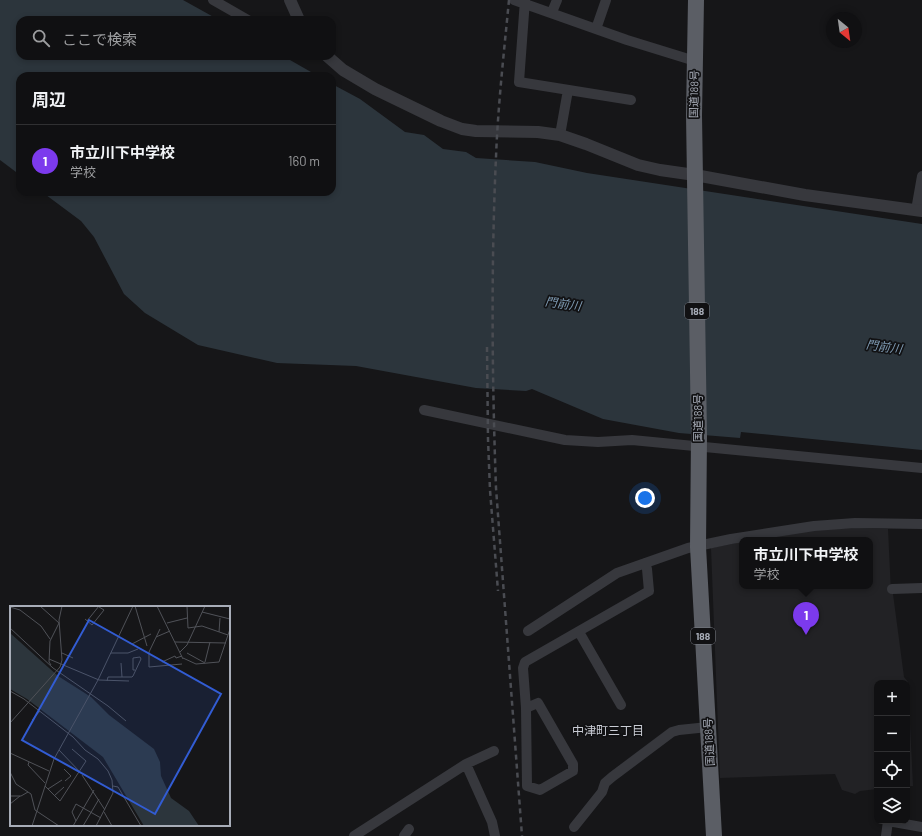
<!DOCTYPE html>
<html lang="ja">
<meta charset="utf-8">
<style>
:root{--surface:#101012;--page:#19191b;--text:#f1f3f6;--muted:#9c9d9f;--line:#303032;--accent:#7c3aed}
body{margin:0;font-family:Barlow,"Noto Sans JP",sans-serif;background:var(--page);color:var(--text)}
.controls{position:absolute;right:12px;bottom:12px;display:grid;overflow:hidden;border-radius:8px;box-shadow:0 2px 6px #0003}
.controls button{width:36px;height:36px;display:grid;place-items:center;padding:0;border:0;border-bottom:1px solid var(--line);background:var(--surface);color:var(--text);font:20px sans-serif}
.compass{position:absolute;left:826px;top:12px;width:36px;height:36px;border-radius:50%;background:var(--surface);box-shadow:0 2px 6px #0003;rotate:151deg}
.you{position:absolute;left:645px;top:498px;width:14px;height:14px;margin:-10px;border:3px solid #fff;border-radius:50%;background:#1a73e8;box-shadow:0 0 0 6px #1a73e833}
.badge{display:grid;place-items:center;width:26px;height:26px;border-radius:50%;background:var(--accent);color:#fff;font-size:13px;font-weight:700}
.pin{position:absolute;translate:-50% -33px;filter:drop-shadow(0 1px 2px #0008)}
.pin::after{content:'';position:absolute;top:21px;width:14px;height:12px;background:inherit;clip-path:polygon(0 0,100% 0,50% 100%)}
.popup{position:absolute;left:739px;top:537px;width:134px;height:52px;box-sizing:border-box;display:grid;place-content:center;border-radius:8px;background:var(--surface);filter:drop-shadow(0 1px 3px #0005);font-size:13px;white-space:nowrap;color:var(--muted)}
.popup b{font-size:15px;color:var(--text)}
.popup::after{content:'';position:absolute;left:50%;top:100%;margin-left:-8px;border:8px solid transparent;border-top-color:var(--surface)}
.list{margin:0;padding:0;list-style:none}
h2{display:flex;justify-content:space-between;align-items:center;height:52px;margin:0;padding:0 16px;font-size:17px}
h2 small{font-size:13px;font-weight:400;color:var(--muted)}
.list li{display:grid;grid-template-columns:26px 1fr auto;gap:12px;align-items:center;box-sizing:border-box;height:72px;padding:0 16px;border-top:1px solid var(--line)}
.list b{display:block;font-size:15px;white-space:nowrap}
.list p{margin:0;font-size:13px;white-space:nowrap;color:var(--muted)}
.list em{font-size:13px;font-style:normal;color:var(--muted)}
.icon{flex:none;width:22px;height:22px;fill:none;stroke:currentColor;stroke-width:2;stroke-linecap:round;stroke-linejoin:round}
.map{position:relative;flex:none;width:922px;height:836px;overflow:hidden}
.search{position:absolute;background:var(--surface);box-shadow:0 2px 6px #0003;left:16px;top:16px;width:320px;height:44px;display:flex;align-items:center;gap:10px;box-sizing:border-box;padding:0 14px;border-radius:12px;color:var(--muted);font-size:15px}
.panel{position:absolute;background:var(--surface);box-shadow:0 2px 6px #0003;left:16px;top:72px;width:320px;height:124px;border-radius:12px}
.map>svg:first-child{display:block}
.built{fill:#222225}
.water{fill:#2c353c}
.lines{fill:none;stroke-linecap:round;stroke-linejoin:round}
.minor{stroke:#37383d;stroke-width:10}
.tertiary{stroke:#37383d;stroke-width:12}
.trunk{stroke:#5b5e65;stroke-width:16}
.rail{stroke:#4a4c52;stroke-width:2.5;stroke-dasharray:5 4;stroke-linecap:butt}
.labels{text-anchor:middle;stroke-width:3.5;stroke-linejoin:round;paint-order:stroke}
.shield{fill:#111113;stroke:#7b7e86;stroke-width:1}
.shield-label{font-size:10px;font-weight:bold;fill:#a8adb8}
.street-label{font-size:11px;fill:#a8adb8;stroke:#111113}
.water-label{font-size:12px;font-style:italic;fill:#7f9bb3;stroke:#111113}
.neighbourhood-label{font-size:12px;fill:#c9ccd4;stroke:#111113}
.inset-road{fill:none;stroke:#505258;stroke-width:1}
.view{fill:#325cd3;fill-opacity:0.15;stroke:#325cd3;stroke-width:2}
.inset-edge{fill:none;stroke:#a8adb8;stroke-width:2}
</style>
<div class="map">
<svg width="922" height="836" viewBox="0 0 922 836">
<rect width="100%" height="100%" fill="#161618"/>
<path class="built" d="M 855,528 L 888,529 L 891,593 L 893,594 L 904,677 L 908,682 L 913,786 L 907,786 L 907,683 L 877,683 L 877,789 L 860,791 L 855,794 L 842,790 L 835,774 L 720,778 L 711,548 L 742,542 L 742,586 L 870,586 L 870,540 L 754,540 L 810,530 Z"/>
<path class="water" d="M 0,0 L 183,0 L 219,20 L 20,20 L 20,56 L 283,56 L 318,76 L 20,76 L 20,175 L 0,160 Z
M 332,84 L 360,99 L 405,132 L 424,135 L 443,149 L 466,152 L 476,158 L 535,162 L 587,173 L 922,224 L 922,450 L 741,432 L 740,438 L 679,433 L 603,419 L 532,389 L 526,391 L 476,388 L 356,366 L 277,363 L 198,345 L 145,313 L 124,294 L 94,237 L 81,221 L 42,192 L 332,192 Z"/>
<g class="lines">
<path class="minor" d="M 213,0 L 248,20
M 514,0 L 627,40 L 695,61
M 525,0 L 519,82 L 631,100
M 552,12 L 557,0
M 596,29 L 606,0
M 560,135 L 568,90
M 916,210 L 922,176
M 424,410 L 565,440 L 598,442 L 632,440 L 922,468
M 892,589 L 922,588
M 528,631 L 617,573 L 688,548 L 731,539 L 814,526 L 855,523 L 922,524
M 579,632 L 621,705
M 526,708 L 538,703 L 573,764 L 573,771 L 540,790 L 527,786 L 526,708 L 523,668 L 525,662 L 649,591 L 647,569 L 645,563
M 466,764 L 494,751
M 574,827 L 602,792 L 605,783 L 612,777 L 672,732 L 679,730 L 708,727
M 354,836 L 466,764 L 492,822 L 495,836
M 404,836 L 409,829
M 886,836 L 888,821 L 922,827"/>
<path class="tertiary" d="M 290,0 L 299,20
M 327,56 L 343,70 L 375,89 L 441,121 L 462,129 L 476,131 L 538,132 L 560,135 L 586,144 L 638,165 L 660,170 L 695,175 L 805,195 L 922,211"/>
<path class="trunk" d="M 696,0 L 694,115 L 699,436 L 698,547 L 714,836"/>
<path class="rail" d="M 509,0 C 504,52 498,105 496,157 C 491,267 492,378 496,488 L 522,836
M 487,347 L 488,439 L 490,490 L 498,591"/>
</g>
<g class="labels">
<g class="shield">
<rect x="685" y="303" width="24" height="16" rx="3"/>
<rect x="691" y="628" width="24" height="16" rx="3"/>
</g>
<g class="shield-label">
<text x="697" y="315">188</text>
<text x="703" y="640">188</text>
</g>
<g class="street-label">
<text transform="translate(694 94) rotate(-89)" y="4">国道188号</text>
<text transform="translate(698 418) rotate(-90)" y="4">国道188号</text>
<text transform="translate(709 742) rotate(-93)" y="4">国道188号</text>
</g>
<g class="water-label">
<text transform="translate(563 304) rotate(8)" y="4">門前川</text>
<text transform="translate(884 347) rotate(8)" y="4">門前川</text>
</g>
<g class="neighbourhood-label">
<text x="608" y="735">中津町三丁目</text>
</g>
</g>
<g transform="translate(10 606)">
<rect width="220" height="220" fill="#161618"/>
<path d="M 0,27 L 48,70 L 81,91 L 99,109 L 144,143 L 150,156 L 151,170 L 161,192 L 179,205 L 189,220 L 134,220 L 93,151 L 17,93 L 0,83 Z" fill="#2c353c"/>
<path class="inset-road" d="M 30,0 L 49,17M 125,0 L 137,40M 147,0 L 173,53M 177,0 L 178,22 L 192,20 L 218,29M 0,1 L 10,4 L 31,20 L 40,33M 192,6 L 220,13M 75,13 L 82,19 L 94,4 L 89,1M 77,15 L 89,0M 157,17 L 177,12M 0,22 L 43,62 L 98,100 L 116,115M 150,23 L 139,46 L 139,61 L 172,58M 209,26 L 210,12M 146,31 L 160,25M 165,36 L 216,37M 122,38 L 141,28M 170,46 L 177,39 L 195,0M 52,47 L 63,52M 101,47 L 118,47 L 128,43M 177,47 L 195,57M 173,52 L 186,58 L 209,56 L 220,23M 39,53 L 89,74 L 119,75M 152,56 L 165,50 L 166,52 L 172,50M 195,56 L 200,36M 111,57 L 112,71M 41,59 L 39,56 L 40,35 L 49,17M 97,75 L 98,71 L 122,71 L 123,70 L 131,53 L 130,51 L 123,52 L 123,64 L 125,64M 0,85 L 14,93 L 63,131 L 75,144 L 88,153 L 98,165 L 102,174 L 103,187 L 86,220M 22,114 L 30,105M 0,117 L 50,61 L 52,54 L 49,14 L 52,0M 49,144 L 71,167M 0,147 L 39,165M 19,156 L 18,159 L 35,177M 54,163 L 61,170 L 55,175M 0,166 L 6,178 L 21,188 L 25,204 L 49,220M 72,169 L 95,204M 35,180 L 50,195 L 76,155 L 62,143M 103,180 L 108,181 L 131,220M 38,183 L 52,174M 0,190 L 11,190 L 18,186M 44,190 L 54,181M 0,198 L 10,190M 94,206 L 102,220M 66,215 L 62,206 L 66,198 L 91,212M 22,220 L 44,153 L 88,74 L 123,0M 63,220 L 84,184M 73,220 L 89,193"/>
<path class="view" d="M 79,14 L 211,88 L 145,208 L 12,134 Z"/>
<rect width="220" height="220" class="inset-edge"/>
</g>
</svg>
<div class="controls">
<button>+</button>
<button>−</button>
<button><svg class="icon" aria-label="locate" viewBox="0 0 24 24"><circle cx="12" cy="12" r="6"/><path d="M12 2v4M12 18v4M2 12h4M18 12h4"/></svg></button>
<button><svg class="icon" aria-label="layers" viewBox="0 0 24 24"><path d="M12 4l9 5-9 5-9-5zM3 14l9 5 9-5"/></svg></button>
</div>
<svg class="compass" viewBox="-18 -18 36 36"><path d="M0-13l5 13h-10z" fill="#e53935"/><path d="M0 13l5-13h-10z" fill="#9c9d9f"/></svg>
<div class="you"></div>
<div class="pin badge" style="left:806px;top:635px">1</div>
<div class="popup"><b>市立川下中学校</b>学校</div>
<div class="search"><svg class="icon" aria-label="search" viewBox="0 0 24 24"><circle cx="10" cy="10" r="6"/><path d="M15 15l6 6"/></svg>ここで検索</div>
<section class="panel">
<h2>周辺<small></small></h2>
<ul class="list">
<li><span class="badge">1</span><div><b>市立川下中学校</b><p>学校</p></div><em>160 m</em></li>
</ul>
</section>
</div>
